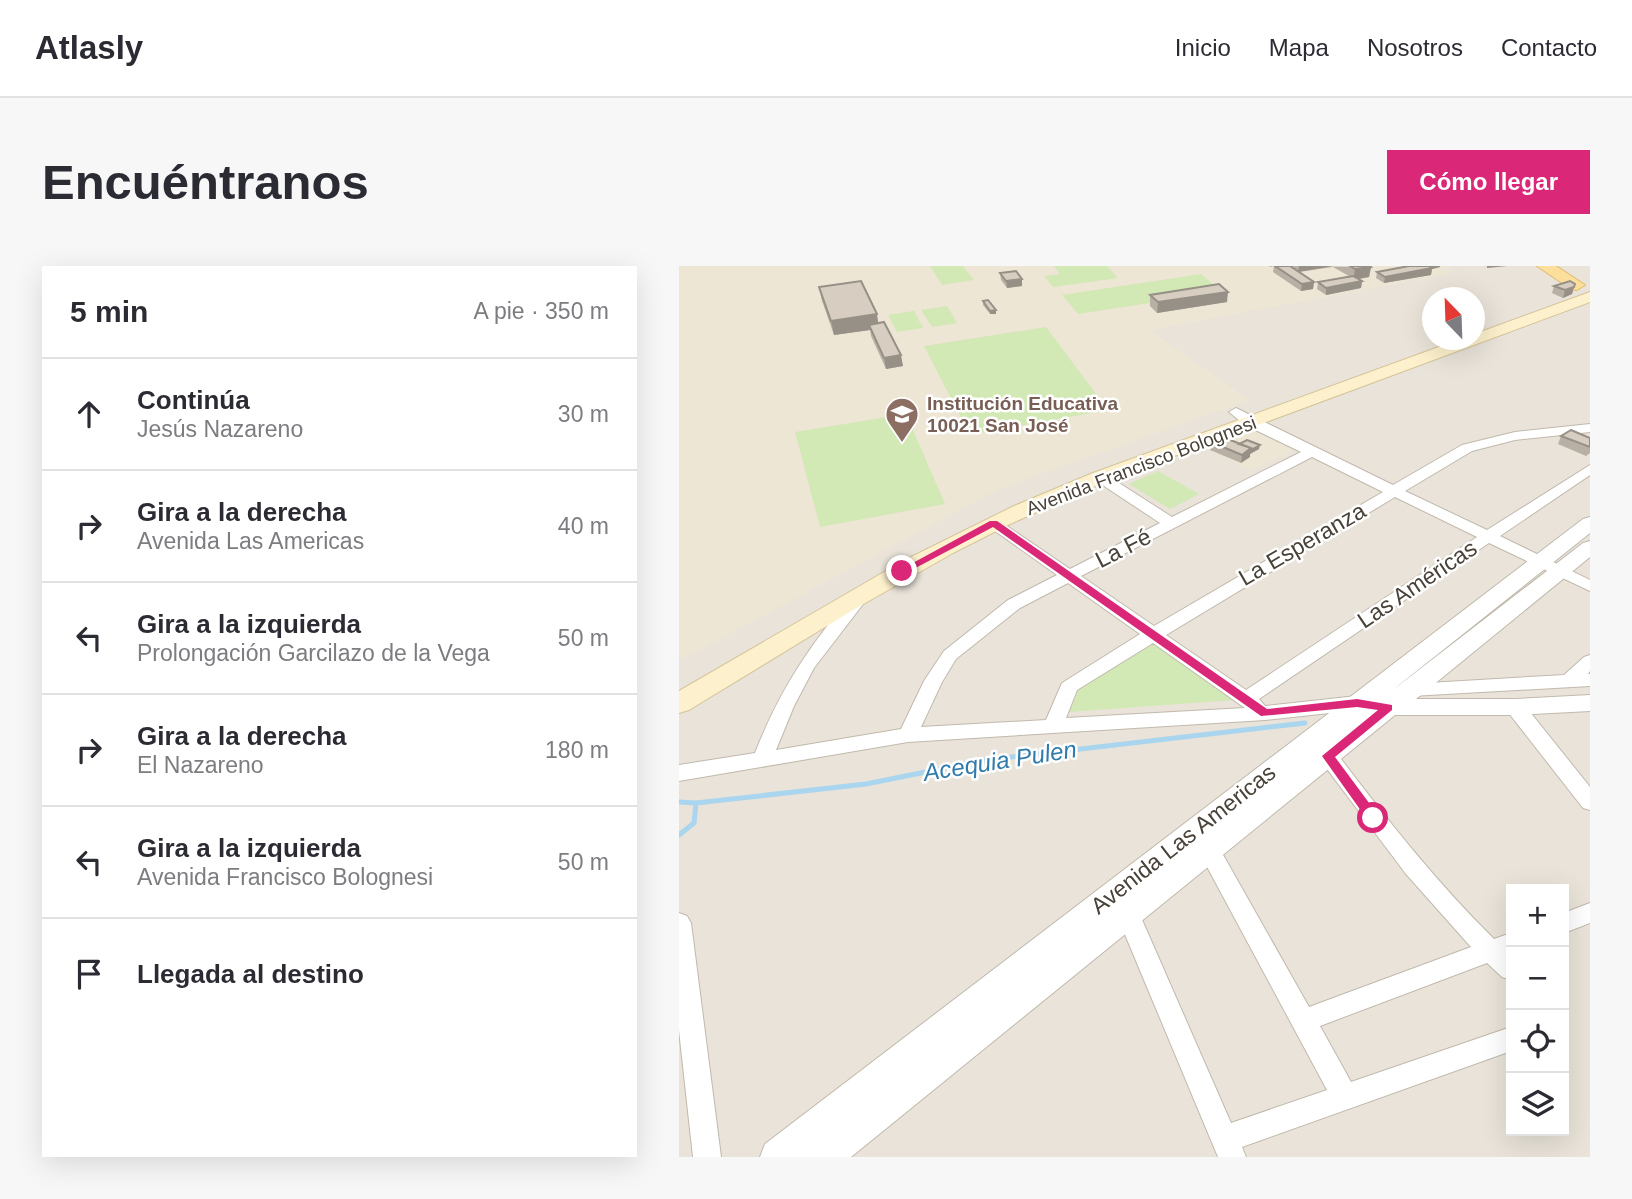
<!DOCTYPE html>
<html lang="es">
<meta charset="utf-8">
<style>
:root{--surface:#fff;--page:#f7f7f7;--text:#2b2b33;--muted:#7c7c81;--line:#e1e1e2;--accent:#db2777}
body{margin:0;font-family:Helvetica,sans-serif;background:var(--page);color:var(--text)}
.controls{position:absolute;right:21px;bottom:21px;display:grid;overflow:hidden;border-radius:0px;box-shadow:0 7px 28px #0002}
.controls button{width:63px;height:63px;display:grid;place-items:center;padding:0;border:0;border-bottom:2px solid var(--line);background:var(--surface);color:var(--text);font:35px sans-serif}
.compass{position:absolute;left:743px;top:21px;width:63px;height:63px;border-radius:50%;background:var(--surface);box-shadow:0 7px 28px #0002;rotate:337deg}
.stop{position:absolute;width:21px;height:21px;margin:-16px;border:5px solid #db2777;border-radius:50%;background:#fff}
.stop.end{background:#db2777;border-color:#fff;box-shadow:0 2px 7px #0008}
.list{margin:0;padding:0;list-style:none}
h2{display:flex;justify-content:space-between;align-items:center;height:91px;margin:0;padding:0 28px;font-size:30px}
h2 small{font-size:23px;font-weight:400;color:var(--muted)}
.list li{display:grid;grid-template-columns:46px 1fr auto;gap:21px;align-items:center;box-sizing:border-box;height:112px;padding:0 28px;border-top:2px solid var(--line)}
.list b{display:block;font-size:26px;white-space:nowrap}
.list p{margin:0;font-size:23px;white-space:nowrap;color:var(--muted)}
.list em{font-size:23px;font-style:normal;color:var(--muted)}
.icon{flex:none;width:38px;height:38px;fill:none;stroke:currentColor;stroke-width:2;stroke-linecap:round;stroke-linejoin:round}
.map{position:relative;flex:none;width:911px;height:891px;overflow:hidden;border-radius:0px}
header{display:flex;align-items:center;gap:42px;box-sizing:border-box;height:98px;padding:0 35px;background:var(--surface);border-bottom:2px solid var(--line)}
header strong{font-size:33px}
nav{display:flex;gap:38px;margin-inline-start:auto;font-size:24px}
.intro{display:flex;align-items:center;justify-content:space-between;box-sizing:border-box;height:168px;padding:0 42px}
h1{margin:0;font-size:49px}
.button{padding:18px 32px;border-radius:0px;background:var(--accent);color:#fff;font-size:24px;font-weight:700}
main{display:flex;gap:42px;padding:0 42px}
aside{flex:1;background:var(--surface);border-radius:0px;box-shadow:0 7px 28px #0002}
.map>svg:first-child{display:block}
.residential{fill:#e9e3d9;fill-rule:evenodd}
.education{fill:#eee6d5}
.green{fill:#d2e8b5}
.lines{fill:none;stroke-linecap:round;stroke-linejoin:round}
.stream{stroke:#a9d5ef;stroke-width:5}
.minor-casing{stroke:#c1b9ad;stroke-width:2}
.tertiary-casing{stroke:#c1b9ad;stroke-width:2}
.secondary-casing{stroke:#d4c49b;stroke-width:2}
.primary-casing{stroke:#e2bc6c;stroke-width:2}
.minor{fill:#fff;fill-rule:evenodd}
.tertiary{fill:#fff;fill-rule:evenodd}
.secondary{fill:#fdf0cc;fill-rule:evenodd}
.primary{fill:#fcdf9d;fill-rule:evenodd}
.wall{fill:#b9b0a5}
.shaded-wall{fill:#969086}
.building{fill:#d7cdc0;stroke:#969086;stroke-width:2}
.route{fill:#db2777}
.labels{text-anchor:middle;stroke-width:5;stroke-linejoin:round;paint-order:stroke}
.far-education-label{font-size:19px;font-weight:bold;fill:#785e54;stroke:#fff;text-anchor:start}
.far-street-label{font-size:19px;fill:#494239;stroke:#fff}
.street-label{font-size:23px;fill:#494239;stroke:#fff}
.water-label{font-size:24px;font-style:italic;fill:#317bac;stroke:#fff}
</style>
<header>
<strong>Atlasly</strong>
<nav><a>Inicio</a><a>Mapa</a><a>Nosotros</a><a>Contacto</a></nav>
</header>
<div class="intro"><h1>Encuéntranos</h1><a class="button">Cómo llegar</a></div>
<main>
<aside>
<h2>5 min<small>A pie · 350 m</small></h2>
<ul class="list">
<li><svg class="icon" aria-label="ahead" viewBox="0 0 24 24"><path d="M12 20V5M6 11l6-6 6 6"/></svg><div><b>Continúa</b><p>Jesús Nazareno</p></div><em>30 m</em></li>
<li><svg class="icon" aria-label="right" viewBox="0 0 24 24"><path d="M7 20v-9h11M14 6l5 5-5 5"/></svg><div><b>Gira a la derecha</b><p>Avenida Las Americas</p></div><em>40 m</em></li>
<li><svg class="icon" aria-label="left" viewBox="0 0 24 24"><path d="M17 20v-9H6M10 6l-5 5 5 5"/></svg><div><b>Gira a la izquierda</b><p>Prolongación Garcilazo de la Vega</p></div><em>50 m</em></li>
<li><svg class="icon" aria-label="right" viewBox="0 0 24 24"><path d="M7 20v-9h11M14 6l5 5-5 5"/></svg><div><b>Gira a la derecha</b><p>El Nazareno</p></div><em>180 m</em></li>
<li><svg class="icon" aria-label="left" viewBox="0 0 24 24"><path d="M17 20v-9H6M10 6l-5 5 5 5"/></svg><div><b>Gira a la izquierda</b><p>Avenida Francisco Bolognesi</p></div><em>50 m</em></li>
<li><svg class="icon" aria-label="arrive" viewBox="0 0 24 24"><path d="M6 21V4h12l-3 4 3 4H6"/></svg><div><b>Llegada al destino</b></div></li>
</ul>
</aside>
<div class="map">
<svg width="911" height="891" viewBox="0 0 911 891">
<rect width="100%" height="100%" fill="#f5f2eb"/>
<path class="residential" d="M 0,0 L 911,0 L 911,891 L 0,891 ZM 754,32 L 796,32 L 796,74 L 754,74 ZM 832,623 L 885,623 L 885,865 L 832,865 Z"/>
<path class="education" d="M 0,0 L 777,0 L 767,2 L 774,7 L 471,64 L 570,134 L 320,223 L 0,395 Z
M 575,164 L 611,180 L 611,186 L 573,204 L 525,182 Z"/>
<path class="green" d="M 251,0 L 284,0 L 295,14 L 263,19 Z
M 375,0 L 428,0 L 439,12 L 374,21 L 365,10 L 381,8 Z
M 522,8 L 543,26 L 399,48 L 383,29 Z
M 268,40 L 278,57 L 253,61 L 242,44 Z
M 235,45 L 244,62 L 218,66 L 209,49 Z
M 367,61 L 429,144 L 291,169 L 245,80 Z
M 227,148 L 266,238 L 141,261 L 116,166 Z
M 479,205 L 520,228 L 491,243 L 450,218 Z
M 474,378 L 556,434 L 390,446 L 401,421 Z"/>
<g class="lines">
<path class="stream" d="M 0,536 L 17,537 L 187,518 L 306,494 L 626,457
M 0,569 L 15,557 L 17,537"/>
<defs>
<path id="minor" d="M 557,142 L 714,219 L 783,179 L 836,166 L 911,158 L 911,166 L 836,174 L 793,185 L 726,225 L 808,264 L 911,199 L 911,209 L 821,270 L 911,314 L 911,325 L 810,277 L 580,433 L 586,440 L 678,430 L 732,418 L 885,409 L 905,391 L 911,389 L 911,405 L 909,408 L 911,408 L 911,420 L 732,430 L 678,444 L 586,454 L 229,476 L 0,515 L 0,499 L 76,487 C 101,423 132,377 177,325 L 183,324 L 191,329 L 135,402 L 115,440 L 97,484 L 222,463 L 245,415 L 265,385 L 329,334 L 378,309 L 309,260 L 306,257 L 309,254 L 319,254 L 391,303 L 481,257 L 416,214 L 414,211 L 416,208 L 426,208 L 493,251 L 622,186 L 566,159 L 550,146 ZM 633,191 L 704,226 L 475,360 L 402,310 ZM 716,231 L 798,271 L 567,424 L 487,369 ZM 389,317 L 461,368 L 383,417 L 367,454 L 242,461 L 263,416 L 277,393 L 341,342 ZM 474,377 L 566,442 L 387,452 L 398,424 Z
M 836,434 L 843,436 L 911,521 L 911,544 L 904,542 L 829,446 L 826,441 L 829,436 Z
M 649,483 L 656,485 C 706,551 756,615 815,673 L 832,667 L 832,714 L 823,711 L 808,697 L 641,760 L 672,816 L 832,761 L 832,785 L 563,881 L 567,891 L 539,891 L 437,647 L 441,640 L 449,637 L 457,640 L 552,857 L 648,824 L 519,584 L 522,578 L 530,575 L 538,578 L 630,741 L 792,681 L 727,608 L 642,495 L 639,490 L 642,485 Z
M 911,637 L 911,657 L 885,667 L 885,647 Z
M 0,647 L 8,650 L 12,657 L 42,891 L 14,891 L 0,764 Z"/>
<path id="tertiary" d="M 911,251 L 911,267 L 701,434 L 904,277 L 911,275 L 911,291 L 737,433 L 836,433 L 911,429 L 911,445 L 836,449 L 716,449 L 172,891 L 81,891 L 86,878 L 904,253 Z"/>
<path id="secondary" d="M 911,26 L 911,36 L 428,215 L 331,258 L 274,287 L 174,344 L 10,444 L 0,447 L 0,425 L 224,295 L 335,240 L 414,207 L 779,74 L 796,74 L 796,68 Z"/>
<path id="primary" d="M 858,0 L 877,0 L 906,19 L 898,24 L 892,23 Z"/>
</defs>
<use href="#minor" class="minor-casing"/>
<use href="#tertiary" class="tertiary-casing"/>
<use href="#secondary" class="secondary-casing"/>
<use href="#primary" class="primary-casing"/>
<use href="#minor" class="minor"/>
<use href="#tertiary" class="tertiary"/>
<use href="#secondary" class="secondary"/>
<use href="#primary" class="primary"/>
</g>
<path class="wall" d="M 590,0 L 611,0 L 612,1 L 612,0 L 692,1 L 690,11 L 679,13 L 683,15 L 682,22 L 647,29 L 638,23 L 639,16 L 670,10 L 654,1 L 620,6 L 635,16 L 634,23 L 622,25 L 594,6 L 595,0 L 591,1 Z
M 730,0 L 761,0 L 761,1 L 753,3 L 752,9 L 705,17 L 697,12 L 698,6 Z
M 321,7 L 343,20 L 328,22 L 322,14 Z
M 896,18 L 893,28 L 884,32 L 873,27 L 875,20 Z
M 140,21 L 200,57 L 224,100 L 207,103 L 192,70 L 191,64 L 155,69 L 143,35 Z
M 471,29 L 548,36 L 478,47 L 471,40 Z
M 304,35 L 317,44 L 317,48 L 311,48 L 304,39 Z
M 882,170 L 911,172 L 911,187 L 907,190 L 879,178 Z
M 532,176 L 560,178 L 580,183 L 571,188 L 571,191 L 562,197 L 531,184 Z"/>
<path class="shaded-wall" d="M 620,0 L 654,0 L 619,6 Z
M 748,0 L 761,0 L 761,1 L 753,3 L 752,9 L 705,17 L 706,11 Z
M 808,0 L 828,0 L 808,2 Z
M 692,1 L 690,11 L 674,14 L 676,3 Z
M 343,13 L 343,20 L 328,22 L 327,15 Z
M 683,15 L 682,22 L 647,29 L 647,22 Z
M 635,16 L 634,23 L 622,25 L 623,18 Z
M 895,21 L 893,28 L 884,32 L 886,24 Z
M 549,26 L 548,36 L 478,47 L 479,36 Z
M 317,44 L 317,48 L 311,48 L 311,45 Z
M 198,48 L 200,62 L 190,59 L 191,64 L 155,69 L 152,55 Z
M 222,89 L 224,100 L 207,103 L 205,92 Z
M 581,179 L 580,183 L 571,188 L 571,191 L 562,197 L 563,189 L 572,182 Z"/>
<path class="building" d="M 596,0 L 611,0 L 635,16 L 623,18 Z
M 671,0 L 691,0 L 692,1 L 676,3 Z
M 730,0 L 750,0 L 753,2 L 706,11 L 698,6 Z
M 337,5 L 343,13 L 327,15 L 321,7 Z
M 674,10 L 683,15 L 647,22 L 639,16 Z
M 182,15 L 198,48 L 152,55 L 140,21 Z
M 891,15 L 896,18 L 895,21 L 886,24 L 875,20 Z
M 540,18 L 549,26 L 479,36 L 471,29 Z
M 309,34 L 317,44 L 311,45 L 304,35 Z
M 205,56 L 222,89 L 205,92 L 190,59 Z
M 892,164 L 911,172 L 911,181 L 882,170 Z
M 541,170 L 572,182 L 563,189 L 532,176 Z
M 568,174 L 581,179 L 572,184 L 572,182 L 560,178 Z"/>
<path class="route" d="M 311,255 L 318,255 L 588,443 L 678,433 L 713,439 L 713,444 L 656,491 L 699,549 L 699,556 L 690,556 L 643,490 L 699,444 L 678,441 L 582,450 L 314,261 L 227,307 L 219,305 Z"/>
<defs>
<symbol id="school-pin" viewBox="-11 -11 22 30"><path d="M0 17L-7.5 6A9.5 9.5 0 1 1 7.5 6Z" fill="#8d6e63" stroke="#fff"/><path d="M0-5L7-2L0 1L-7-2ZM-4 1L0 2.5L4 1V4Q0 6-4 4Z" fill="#fff"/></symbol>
</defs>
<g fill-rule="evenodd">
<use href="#school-pin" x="204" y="129" width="38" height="52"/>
</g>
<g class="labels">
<g class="far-education-label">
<text x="248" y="144">Institución Educativa<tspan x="248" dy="22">10021 San José</tspan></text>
</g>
<g class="far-street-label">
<text transform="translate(462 199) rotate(-21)" y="7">Avenida Francisco Bolognesi</text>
</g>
<g class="street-label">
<text transform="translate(623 278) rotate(-30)" y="8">La Esperanza</text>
<text transform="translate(444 282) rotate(-27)" y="8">La Fé</text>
<text transform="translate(738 318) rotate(-34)" y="8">Las Américas</text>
<text transform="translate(504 573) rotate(-38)" y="8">Avenida Las Americas</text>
</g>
<g class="water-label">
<text transform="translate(321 495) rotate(-9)" y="8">Acequia Pulen</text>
</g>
</g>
</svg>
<div class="controls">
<button>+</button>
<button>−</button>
<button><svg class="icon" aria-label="locate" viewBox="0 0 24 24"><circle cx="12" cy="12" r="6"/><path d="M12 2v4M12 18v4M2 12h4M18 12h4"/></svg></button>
<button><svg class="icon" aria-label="layers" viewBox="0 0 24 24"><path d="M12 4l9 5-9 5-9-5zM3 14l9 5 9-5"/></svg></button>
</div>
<svg class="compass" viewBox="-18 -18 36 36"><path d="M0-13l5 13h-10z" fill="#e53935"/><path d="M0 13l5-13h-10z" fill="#7c7c81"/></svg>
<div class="stop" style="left:694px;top:552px"></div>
<div class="stop end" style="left:223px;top:305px"></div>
</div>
</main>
